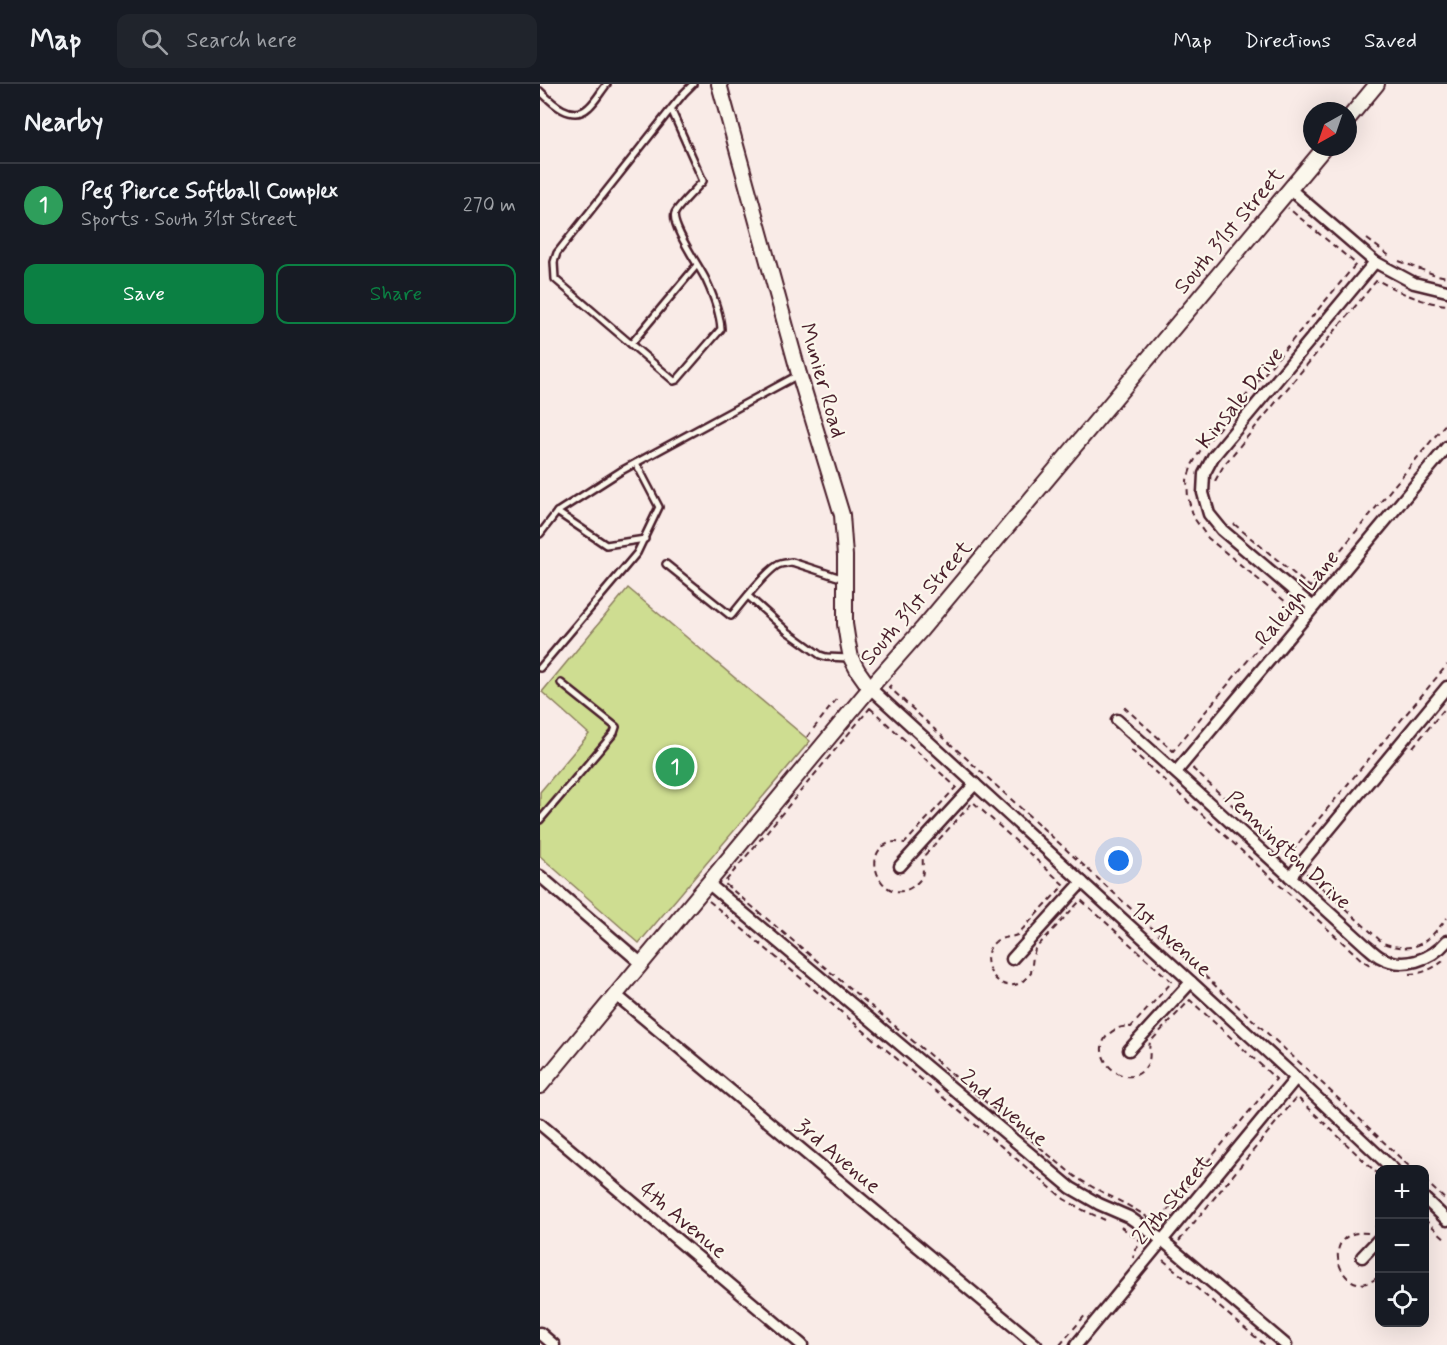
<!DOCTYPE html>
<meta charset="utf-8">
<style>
:root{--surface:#171b24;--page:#20242c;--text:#f1f3f6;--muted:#9ea1a6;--line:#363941;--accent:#0b8043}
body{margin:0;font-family:Mynerve,sans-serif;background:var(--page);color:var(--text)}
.controls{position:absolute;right:18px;bottom:18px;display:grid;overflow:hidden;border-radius:12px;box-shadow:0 6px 24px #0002}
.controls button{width:54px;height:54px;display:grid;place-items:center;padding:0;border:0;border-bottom:2px solid var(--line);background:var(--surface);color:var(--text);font:30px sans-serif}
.compass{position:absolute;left:763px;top:18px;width:54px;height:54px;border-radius:50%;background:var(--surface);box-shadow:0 6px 24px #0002;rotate:220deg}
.you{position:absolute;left:579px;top:777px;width:21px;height:21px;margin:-15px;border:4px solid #fff;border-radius:50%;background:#1a73e8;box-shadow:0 0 0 9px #1a73e833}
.badge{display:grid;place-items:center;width:39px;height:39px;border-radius:50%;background:var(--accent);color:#fff;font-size:20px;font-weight:700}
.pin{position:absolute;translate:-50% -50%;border:3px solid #fff;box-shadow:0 2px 6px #0006}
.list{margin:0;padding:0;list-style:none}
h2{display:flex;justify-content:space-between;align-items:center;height:78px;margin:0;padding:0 24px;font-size:26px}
h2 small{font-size:20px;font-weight:400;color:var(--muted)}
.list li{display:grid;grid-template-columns:39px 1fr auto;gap:18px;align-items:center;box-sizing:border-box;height:84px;padding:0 24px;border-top:2px solid var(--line)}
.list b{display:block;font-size:22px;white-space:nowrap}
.list p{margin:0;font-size:20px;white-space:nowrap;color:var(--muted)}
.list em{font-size:20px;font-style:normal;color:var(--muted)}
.actions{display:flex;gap:12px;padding:18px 24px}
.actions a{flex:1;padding:14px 0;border:2px solid var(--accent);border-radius:12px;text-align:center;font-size:21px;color:var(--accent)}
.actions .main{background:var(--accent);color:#fff}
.icon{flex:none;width:33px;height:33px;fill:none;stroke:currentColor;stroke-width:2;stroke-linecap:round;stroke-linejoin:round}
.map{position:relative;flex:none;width:907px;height:1261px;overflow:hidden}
header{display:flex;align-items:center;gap:36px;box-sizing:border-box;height:84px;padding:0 30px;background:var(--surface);border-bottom:2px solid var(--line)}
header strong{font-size:28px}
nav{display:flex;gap:33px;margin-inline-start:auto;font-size:21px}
.search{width:420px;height:54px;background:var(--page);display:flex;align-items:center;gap:15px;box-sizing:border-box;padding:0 21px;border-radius:12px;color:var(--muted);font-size:22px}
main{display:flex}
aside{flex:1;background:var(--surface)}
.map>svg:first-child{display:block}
.green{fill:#cedd91;stroke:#8c7e5e;stroke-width:1.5}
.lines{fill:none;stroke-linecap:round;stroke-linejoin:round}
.service-casing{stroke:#4a1f2b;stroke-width:10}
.minor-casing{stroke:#4a1f2b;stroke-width:15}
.tertiary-casing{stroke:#4a1f2b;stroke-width:18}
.path{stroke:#4a1f2b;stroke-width:2;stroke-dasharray:6 4.5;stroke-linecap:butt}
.service{stroke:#fbf7ec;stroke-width:5}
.minor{stroke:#fbf7ec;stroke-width:10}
.tertiary{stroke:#fbf7ec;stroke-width:14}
.labels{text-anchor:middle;stroke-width:4.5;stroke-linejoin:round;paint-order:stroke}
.street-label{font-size:22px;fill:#4a1f2b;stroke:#fbf7ec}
</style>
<header>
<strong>Map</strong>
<div class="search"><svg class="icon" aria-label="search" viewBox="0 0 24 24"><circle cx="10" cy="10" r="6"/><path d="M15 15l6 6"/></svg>Search here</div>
<nav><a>Map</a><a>Directions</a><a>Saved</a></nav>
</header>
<main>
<aside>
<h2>Nearby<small></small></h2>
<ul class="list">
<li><span class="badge" style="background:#2e9e5b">1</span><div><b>Peg Pierce Softball Complex</b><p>Sports · South 31st Street</p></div><em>270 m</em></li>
</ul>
<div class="actions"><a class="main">Save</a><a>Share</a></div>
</aside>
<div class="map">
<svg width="907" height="1261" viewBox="0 0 907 1261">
<rect width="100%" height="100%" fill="#f9ebe7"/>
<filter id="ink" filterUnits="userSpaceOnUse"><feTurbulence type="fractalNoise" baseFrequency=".0167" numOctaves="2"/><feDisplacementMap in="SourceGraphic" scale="12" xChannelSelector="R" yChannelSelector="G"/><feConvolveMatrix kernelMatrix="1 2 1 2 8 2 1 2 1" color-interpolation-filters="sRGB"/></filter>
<g filter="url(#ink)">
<polygon class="green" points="88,504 270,657 99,859 0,772 0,708 49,650 2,608"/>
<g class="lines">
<g class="service-casing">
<g id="service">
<path d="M 0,7 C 12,19 32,39 49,23 C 56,17 61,7 67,0"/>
<path d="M 131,25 L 163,97 C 157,104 138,122 135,129 C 130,141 160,183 166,196 C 173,211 180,229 181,245 L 137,296 L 134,297 L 15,195 L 14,178 L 17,169 L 131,25 L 144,9 L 153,0"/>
<polyline points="91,260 157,181"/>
<polyline points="17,428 66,461 105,455"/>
<polyline points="0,450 17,428 81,387 258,291"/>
<path d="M 126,480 L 191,532 C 202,519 224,489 238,481 C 242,479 247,479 252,478 L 304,495"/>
<polyline points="208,512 248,548 280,571 286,573 309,574"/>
<polyline points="0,584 97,469 119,423 96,379"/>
<polyline points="0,736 74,649 76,643 21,599"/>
</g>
</g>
<g class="minor-casing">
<g id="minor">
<polyline points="750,105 835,178 874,199 907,207"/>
<polyline points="773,523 682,446 669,430 663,409 664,390 673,373 835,178"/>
<polyline points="330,604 756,994 854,1086"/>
<path d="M 577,636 L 644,696 L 825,861 C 830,865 835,870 840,873 C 863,886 891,876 907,857"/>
<polyline points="636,688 907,363"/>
<polyline points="360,782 435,700"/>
<polyline points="0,792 102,880"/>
<polyline points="750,793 907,603"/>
<polyline points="169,800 531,1104 559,1120 589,1133 622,1156 746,1261"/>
<polyline points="472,875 542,798"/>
<polyline points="76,911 496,1261"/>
<polyline points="589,966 651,898"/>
<polyline points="0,1040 262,1261"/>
<polyline points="884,1114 907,1136"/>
<polyline points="822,1173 840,1154"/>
<polyline points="0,1249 14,1261"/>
<polyline points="536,1261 756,994"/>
</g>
</g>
<g class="tertiary-casing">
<g id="tertiary">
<polyline points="179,0 259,290 302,431 305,472 305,540 308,559 311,574 318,587 330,604"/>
<polyline points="808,35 837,0"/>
<polyline points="0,1002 330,604 382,545 785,63"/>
</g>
</g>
<g class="path">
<polyline points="808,52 814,45"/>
<polyline points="827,155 851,173"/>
<polyline points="859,177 893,190 907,193"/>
<path d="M 675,397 L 684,381 L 837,196 C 859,208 882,219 907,221"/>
<polyline points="694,440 770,503 907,338"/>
<polyline points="351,601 349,603 404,654 783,1000 873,1086"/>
<polyline points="584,623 633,667 752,523 668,454 654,434 648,414 647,396 652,381 660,367 816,180 748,124"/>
<path d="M 330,624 L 416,703 L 365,759 C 360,759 355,757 350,759 C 319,768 342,823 372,803 C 376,800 380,797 382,792 C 384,786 382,780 383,773 L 433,718 L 524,801 L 477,851 C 470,854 460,853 455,858 C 435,875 457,911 480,899 C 484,897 488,892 491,889 L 493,872 L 495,865 L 541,816 L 632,898 L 591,943 C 581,942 576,944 569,950 C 545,971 588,1012 607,981 C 612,973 608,966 610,958 L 650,916 L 736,995 L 616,1140 C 591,1119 560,1110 533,1091 L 184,799 Z"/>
<polyline points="267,653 299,612"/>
<polyline points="873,663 907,622"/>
<polyline points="591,666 823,877 832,882"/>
<polyline points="654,684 653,685 748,772 907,581"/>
<path d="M 768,790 L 767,790 L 843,859 C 877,871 887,858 907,834"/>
<polyline points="169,817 524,1115 543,1126 565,1136"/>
<path d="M 869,890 C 884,890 896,883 907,874"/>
<polyline points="884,1096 907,1117"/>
<polyline points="884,1135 907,1156"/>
<polyline points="581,1143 602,1158 595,1166 593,1174"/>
<polyline points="835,1143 840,1139"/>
<path d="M 828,1149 C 773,1143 803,1226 840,1191"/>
<polyline points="639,1157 757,1013 840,1092"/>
<polyline points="623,1176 725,1261"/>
<polyline points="520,1261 547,1229"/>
</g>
<use href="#service" class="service"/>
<use href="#minor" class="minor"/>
<use href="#tertiary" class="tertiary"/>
</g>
</g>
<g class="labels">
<g class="street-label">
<text transform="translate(688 146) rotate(-50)" y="8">South 31st Street</text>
<text transform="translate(284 296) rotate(74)" y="8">Munier Road</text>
<text transform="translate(699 313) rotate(-51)" y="8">Kinsale Drive</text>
<text transform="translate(756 513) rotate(-50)" y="8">Raleigh Lane</text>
<text transform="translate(375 518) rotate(-49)" y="8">South 31st Street</text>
<text transform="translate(749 765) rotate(43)" y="8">Pennington Drive</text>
<text transform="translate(632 854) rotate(42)" y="8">1st Avenue</text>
<text transform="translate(465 1023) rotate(40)" y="8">2nd Avenue</text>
<text transform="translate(299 1071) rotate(40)" y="8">3rd Avenue</text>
<text transform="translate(631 1115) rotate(-50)" y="8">27th Street</text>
<text transform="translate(144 1135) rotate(40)" y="8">4th Avenue</text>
</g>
</g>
</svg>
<div class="controls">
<button>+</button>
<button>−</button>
<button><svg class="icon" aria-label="locate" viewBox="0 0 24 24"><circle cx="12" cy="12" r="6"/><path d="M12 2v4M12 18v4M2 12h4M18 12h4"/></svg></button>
</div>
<svg class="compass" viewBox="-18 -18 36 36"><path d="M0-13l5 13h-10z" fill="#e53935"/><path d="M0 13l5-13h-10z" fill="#9ea1a6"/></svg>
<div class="you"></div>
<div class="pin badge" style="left:135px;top:683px;background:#2e9e5b">1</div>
</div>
</main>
